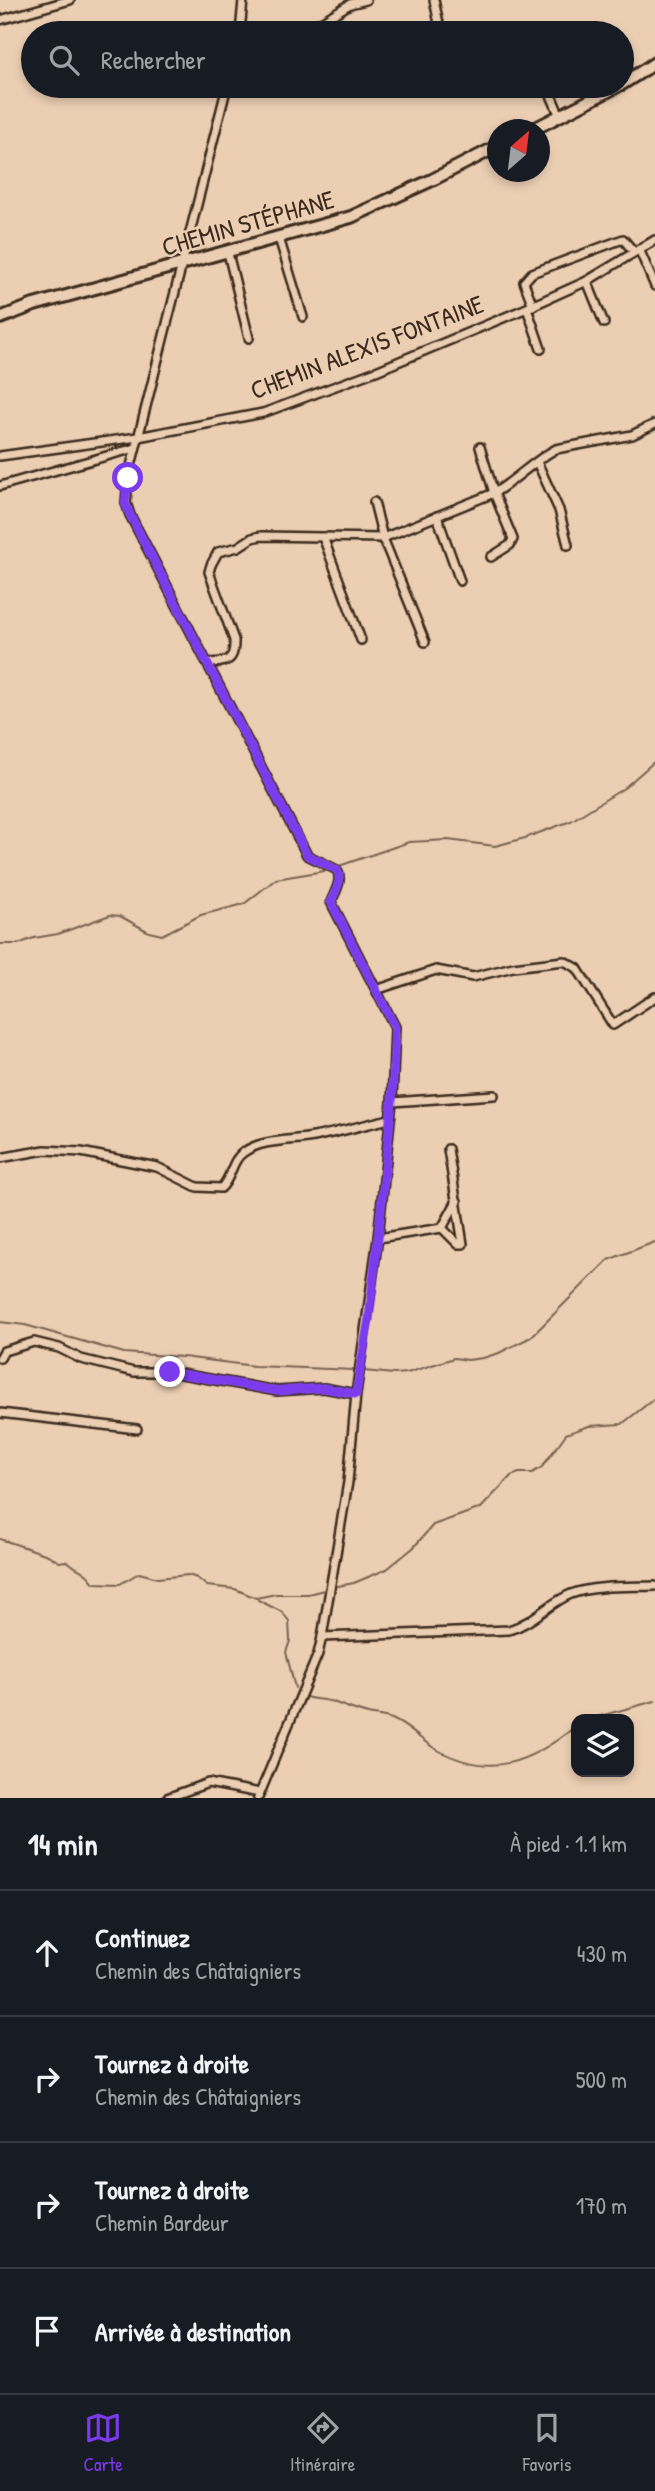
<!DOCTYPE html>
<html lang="fr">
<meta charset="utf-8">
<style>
:root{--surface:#171b24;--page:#242831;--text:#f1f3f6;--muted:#9ea1a6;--line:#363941;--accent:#7c3aed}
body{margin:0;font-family:"Patrick Hand",sans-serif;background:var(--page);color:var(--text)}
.controls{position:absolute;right:21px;bottom:21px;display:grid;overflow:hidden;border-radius:14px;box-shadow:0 4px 10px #0003}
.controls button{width:63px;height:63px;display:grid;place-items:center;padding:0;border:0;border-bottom:2px solid var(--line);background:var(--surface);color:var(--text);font:35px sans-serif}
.compass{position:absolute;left:487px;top:119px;width:63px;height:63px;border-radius:50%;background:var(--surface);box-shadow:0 4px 10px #0003;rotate:28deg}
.stop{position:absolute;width:21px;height:21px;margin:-16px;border:5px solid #7c3aed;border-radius:50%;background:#fff}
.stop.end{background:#7c3aed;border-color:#fff;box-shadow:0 2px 7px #0008}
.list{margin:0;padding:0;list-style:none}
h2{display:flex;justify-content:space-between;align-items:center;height:91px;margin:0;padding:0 28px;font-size:30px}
h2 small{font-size:23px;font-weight:400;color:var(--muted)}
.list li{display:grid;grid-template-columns:46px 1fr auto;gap:21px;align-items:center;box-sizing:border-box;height:126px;padding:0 28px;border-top:2px solid var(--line)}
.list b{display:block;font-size:26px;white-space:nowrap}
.list p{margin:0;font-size:23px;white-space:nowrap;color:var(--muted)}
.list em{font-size:23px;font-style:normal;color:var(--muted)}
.icon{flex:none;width:38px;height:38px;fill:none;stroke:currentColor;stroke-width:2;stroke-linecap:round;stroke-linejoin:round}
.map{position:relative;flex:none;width:655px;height:1798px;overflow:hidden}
.search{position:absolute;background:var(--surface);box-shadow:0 4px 10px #0003;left:21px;right:21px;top:21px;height:77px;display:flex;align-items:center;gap:18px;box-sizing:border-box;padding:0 24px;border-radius:38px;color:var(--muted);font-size:26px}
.sheet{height:595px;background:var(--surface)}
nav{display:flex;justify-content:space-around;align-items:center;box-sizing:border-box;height:98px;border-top:2px solid var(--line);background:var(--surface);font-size:19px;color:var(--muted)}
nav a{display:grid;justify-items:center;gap:4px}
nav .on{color:var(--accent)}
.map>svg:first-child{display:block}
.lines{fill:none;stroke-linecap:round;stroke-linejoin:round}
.stream{stroke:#786251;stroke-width:2}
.street-casing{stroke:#3b2a1e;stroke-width:12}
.secondary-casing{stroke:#3b2a1e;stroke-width:16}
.street{stroke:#eccfb3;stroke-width:7}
.secondary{stroke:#eccfb3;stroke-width:10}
.route{stroke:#7c3aed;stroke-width:9}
.labels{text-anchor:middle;stroke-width:5;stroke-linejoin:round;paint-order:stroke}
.street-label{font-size:26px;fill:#3b2a1e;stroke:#eccfb3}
</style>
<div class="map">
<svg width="655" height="1798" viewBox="0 0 655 1798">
<rect width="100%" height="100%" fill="#eccfb3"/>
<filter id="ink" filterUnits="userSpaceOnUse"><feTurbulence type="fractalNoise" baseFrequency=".0143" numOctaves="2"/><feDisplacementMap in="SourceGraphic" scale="14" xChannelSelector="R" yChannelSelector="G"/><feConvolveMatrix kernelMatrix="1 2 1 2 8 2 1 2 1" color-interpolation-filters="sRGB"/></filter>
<g filter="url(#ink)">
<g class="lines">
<g class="stream">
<polyline points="339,866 409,842 448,840 495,846 525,838 571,821 624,788 655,761"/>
<polyline points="0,944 18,944 34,938 58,934 110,915 120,916 149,932 162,935 201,915 244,904 276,879 330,870"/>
<polyline points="0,1322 25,1325 124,1353 183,1357 254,1366 355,1370"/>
<polyline points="364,1371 394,1374 407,1373 454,1358 468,1360 483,1358 499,1353 531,1337 608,1260 655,1242"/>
<path d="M 0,1539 L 48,1555 L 59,1562 L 66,1561 C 77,1570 85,1569 94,1583 L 120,1584 L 139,1573 L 158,1578 L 188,1575 L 197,1578 L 207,1586 L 235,1589 L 256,1598 L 276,1594 L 308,1594 L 328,1589"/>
<polyline points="333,1587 354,1583 387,1569 413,1548 433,1525 481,1508 511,1476 519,1473 532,1473 542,1467 566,1434 589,1426 622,1424 655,1398"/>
<polyline points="258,1600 282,1612 289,1621 290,1641 286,1652 295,1688"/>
<path d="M 306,1697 C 315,1700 324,1699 333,1702 C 344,1706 356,1711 368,1714 C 377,1716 386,1716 394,1720 C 408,1726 421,1740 434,1748 C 490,1780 530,1763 576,1726"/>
<polyline points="589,1719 655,1701"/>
</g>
<g class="street-casing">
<g id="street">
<polyline points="434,0 441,33"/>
<polyline points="0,20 70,0"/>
<polyline points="240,33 243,0"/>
<polyline points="285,33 316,25 350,4 366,0"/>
<path d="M 227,86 L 128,478 L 126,503 L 130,515 L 307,855 L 337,870 C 343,880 335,892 331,902 L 395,1027 L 392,1102 L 378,1238 L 356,1394 L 348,1482 L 322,1637 L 318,1654 L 258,1798"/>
<polyline points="547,86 560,116"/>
<polyline points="279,238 303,317"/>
<polyline points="639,249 655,286"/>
<polyline points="228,253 249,338"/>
<polyline points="587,281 604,323"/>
<polyline points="533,306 524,282 532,273 623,239 634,252"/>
<polyline points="527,308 541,349"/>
<polyline points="480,447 494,493 513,539 510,545 491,557"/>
<polyline points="0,456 138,437 263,413 376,371 527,308 587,281 655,240"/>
<polyline points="537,462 559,510 568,545"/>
<polyline points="0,486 135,448"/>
<polyline points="374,502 383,538 425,642"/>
<polyline points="437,516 460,581"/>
<polyline points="323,537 361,640"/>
<path d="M 207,663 C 226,662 235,663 234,640 L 209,572 L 211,565 L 218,552 L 238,547 L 252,538 L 261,536 L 383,538 L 494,493 C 516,480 533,461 556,449 L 632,435 L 655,424"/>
<polyline points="376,990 436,970 473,977 513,967 564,961 577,968 613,1025 655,997"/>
<polyline points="392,1102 494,1095"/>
<path d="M 0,1158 L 45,1150 L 81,1152 L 157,1167 L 197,1187 L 221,1188 C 232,1178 231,1160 244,1152 C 262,1139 292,1141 314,1137 C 339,1132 364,1125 389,1119"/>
<polyline points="442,1228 458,1244 463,1244 448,1149"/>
<polyline points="378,1238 442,1228 457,1201"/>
<polyline points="0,1358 4,1351 34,1342 59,1348 81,1359 134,1372 170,1372 277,1391 324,1388 356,1394"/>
<polyline points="0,1413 137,1429"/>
<path d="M 322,1637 L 509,1630 C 533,1623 549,1603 571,1594 C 594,1585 631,1587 655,1586"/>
<polyline points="167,1798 208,1783 260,1793"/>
</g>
</g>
<g class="secondary-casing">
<g id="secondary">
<polyline points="622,84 655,63"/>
<polyline points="532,130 618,86"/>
<polyline points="0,318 34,305 351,217 432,180 498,146"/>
</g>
</g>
<use href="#street" class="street"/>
<use href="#secondary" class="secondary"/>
</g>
</g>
<g class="lines" filter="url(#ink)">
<path class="route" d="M 128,478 L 125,503 L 130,515 L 307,855 L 337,870 C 343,879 335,892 331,902 L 395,1027 L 392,1102 L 378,1238 L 369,1319 L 356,1394 L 324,1388 L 277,1391 L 170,1372"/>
</g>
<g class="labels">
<g class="street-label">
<text transform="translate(248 223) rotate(-16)" y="9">CHEMIN STÉPHANE</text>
<text transform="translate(367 347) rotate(-21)" y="9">CHEMIN ALEXIS FONTAINE</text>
</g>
</g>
</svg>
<div class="controls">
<button><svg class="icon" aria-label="layers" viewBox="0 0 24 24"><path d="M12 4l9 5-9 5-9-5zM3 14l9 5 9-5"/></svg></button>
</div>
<svg class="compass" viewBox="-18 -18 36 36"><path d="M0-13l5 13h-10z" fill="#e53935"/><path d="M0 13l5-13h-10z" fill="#9ea1a6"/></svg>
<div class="stop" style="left:128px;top:478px"></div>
<div class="stop end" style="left:170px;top:1372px"></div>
<div class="search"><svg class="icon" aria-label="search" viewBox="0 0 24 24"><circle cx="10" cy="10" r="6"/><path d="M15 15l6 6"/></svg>Rechercher</div>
</div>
<section class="sheet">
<h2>14 min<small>À pied · 1.1 km</small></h2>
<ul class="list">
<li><svg class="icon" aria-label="ahead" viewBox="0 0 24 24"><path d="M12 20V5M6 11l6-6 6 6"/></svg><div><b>Continuez</b><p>Chemin des Châtaigniers</p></div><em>430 m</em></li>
<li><svg class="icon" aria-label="right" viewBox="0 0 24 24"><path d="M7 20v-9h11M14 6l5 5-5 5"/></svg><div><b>Tournez à droite</b><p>Chemin des Châtaigniers</p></div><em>500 m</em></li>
<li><svg class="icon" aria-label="right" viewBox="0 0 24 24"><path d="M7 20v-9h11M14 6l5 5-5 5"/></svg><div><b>Tournez à droite</b><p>Chemin Bardeur</p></div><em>170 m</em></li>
<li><svg class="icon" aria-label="arrive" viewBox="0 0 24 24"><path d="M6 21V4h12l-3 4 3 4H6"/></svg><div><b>Arrivée à destination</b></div></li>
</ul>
</section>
<nav>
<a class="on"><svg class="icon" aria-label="map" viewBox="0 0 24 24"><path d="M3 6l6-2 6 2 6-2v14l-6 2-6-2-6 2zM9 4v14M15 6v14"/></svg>Carte</a>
<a><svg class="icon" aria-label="directions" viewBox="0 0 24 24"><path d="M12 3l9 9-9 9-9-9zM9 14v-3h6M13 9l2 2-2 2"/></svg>Itinéraire</a>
<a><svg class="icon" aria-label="saved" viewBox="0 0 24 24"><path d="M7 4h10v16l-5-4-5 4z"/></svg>Favoris</a>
</nav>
